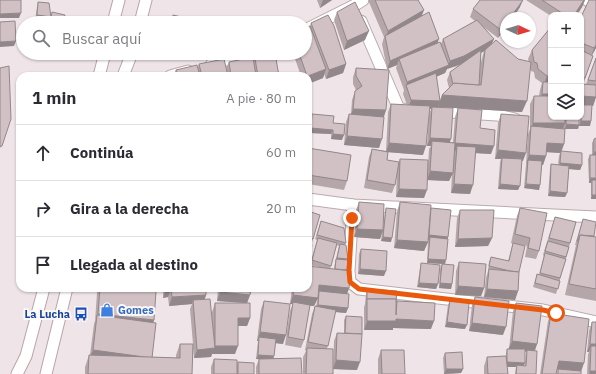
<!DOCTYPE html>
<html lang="es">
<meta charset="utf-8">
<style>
:root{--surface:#fff;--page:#f7f7f7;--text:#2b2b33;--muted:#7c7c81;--line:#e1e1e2}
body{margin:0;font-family:"IBM Plex Sans",sans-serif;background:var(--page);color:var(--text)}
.controls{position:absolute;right:12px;top:12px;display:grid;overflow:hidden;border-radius:8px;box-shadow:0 1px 3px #0004}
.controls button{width:36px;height:36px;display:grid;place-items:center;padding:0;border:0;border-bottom:1px solid var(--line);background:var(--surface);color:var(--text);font:20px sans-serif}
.compass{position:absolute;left:500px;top:12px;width:36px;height:36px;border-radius:50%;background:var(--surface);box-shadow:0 1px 3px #0004;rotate:94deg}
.stop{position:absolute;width:12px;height:12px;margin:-9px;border:3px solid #ea580c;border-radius:50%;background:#fff}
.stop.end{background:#ea580c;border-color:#fff;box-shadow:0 1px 4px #0008}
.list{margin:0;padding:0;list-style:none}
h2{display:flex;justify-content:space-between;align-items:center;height:52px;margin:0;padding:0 16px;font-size:17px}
h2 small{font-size:13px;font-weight:400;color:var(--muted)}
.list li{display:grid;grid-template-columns:26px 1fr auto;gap:12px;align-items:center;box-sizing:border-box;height:56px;padding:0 16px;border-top:1px solid var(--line)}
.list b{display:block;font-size:15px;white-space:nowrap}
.list em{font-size:13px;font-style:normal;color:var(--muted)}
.icon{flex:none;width:22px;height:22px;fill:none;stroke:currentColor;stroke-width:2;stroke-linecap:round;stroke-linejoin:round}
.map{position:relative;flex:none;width:596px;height:374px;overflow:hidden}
.search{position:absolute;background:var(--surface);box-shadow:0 1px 3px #0004;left:16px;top:16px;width:296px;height:44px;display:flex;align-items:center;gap:10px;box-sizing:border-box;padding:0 14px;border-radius:22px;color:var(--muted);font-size:15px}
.panel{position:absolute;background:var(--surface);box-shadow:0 1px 3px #0004;left:16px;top:72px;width:296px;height:220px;border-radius:12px}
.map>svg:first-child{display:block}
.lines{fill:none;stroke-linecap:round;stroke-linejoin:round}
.minor-casing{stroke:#bbaaad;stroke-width:13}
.secondary-casing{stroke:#bca3a6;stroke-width:13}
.minor{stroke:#fff;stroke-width:11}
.secondary{stroke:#fff;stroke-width:11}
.wall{fill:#b4a6a9;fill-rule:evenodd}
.shaded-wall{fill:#92878a}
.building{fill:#d1c1c5;stroke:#92878a}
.route{stroke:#ea580c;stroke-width:5}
.labels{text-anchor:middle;stroke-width:4;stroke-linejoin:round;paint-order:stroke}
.shop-label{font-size:11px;font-weight:bold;fill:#366cbe;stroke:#fbf7f8;text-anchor:start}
.transit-label{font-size:11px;font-weight:bold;fill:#164399;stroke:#fbf7f8;text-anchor:end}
</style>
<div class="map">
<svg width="596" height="374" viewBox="0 0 596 374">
<rect width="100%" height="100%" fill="#efe5e8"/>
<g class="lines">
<g class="minor-casing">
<g id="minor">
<polyline points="587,0 596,6"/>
<polyline points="361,21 399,109 497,115 515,119"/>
<polyline points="305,30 355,5 363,0"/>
<polyline points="211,65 246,53"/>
<polyline points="170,76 188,71"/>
<polyline points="308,199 353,205 596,217"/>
<polyline points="353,205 349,271 350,282 359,289 543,310 596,322"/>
</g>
</g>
<g class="secondary-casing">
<g id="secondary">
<polyline points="113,23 119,0"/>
<polyline points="140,23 146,0"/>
<polyline points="99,76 105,53"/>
<polyline points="123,76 132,53"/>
<polyline points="17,374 26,356 44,288"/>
<polyline points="46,374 67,288"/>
</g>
</g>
<use href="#minor" class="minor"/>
<use href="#secondary" class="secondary"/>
</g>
<g class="wall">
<polygon points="317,0 332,0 320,8"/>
<path d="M 368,0 L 418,0 L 422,16 L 438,43 L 441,44 L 443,39 L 475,21 L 470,17 L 473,9 L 520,7 L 498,38 L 482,26 L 492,44 L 518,59 L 529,62 L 528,59 L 532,50 L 551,27 L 551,117 L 579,117 L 579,125 L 578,129 L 565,129 L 564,144 L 561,151 L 582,165 L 580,170 L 569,169 L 567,193 L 565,197 L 548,196 L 550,169 L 551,164 L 558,165 L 559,156 L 560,153 L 546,152 L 546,156 L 543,165 L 542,165 L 539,190 L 524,188 L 526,164 L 528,134 L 530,129 L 530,104 L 534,96 L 539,96 L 540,90 L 542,83 L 535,78 L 534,72 L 531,71 L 530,68 L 522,112 L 438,107 L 440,101 L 438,107 L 450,142 L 453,142 L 455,117 L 458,108 L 480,128 L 491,154 L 476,153 L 470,194 L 451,193 L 452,174 L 449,181 L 427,180 L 424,198 L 396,197 L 397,171 L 395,185 L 392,193 L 364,188 L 369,157 L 372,149 L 386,151 L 388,112 L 391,104 L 407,105 L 403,94 L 404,90 L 396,68 L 397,65 L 387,69 L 382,44 L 384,37 ZM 484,51 L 481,62 L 481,53 ZM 461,65 L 450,72 L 447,80 L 449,88 L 442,95 L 440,101 L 436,77 L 445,73 L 447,69 ZM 429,109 L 431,109 L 429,115 L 427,146 L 431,146 L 429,149 L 427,180 L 400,159 L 398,164 L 387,160 L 388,152 L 423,155 Z"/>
<polygon points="526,0 585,0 582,7 577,15 551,15 551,16"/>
<polygon points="38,2 51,16 65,15 62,23 56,23 49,21 35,20 37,7"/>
<polygon points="337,12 365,40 344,50 334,20"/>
<polygon points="581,17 596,48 592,55 593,56 584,82 581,82 581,55 582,53 581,52"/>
<polygon points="311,23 346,64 343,73 326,79 324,74 323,78 308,84 308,76 301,76 293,53 305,53 310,26"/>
<polygon points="252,53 275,53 279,76 173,76 176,70 198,67 199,64 226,68 229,62 250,58"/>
<polygon points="596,58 596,97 593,106 592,106 590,126 579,126 580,117 581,117 581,107 582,105 581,105 581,84 589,85 586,84"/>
<polygon points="356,68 386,110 384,117 379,148 344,145 346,122 349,114 351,114 352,100 355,91 356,90 353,84 353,77"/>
<polygon points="312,114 333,123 342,140 331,139 331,134 310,133 311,119"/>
<polygon points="501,114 523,161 522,161 518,190 498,189 500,162 501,159 495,159 498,123"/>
<polygon points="594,139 596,199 591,199 591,183 589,183 588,159 590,155 592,155 592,143"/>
<polygon points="308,148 347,181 344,190 308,184"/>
<polygon points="359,202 383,229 385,213 386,208 391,242 381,241 382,231 380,239 354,237 356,210"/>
<polygon points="400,202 430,211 431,208 448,237 445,264 452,284 451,289 439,288 440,269 442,264 427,263 428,242 429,240 428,240 428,242 424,251 394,248 397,211"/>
<polygon points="520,208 539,251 536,259 525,257 527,246 511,243 517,216"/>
<polygon points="460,210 492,238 488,246 455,247 457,218"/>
<polygon points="308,211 313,239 311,245 308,259"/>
<polygon points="555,217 576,222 556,294 533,287 537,274 539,275 544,256 543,255 546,245"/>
<polygon points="583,219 594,236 596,237 596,301 565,295 576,245 575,245"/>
<path d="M 321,221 L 346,243 L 345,245 L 348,259 L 347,270 L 349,288 L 347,294 L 348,308 L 346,313 L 335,312 L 327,349 L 333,374 L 303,374 L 303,357 L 306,351 L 305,350 L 312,314 L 315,306 L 316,306 L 318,298 L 314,306 L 309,306 L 304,340 L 301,348 L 285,345 L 290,311 L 293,304 L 290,304 L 292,288 L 308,288 L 319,267 L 310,265 L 317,240 L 315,239 ZM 337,245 L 339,246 L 335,263 L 334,269 L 330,269 Z"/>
<polygon points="513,243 519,272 518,291 515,300 484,297 486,278 488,271 489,262 491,257 508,261"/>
<polygon points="361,249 384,276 358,274 359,254"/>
<polygon points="459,262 484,288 481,296 455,295 456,271"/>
<polygon points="421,263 438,284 436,289 417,287 420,268"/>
<polygon points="98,288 132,288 154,320 153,323 152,357 176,358 176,355 180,344 193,344 190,309 192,304 169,306 168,297 163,298 163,288 206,288 206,295 205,299 212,320 212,312 215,303 247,303 217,301 218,288 251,288 250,295 247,303 250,318 247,326 238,326 235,354 212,354 211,357 194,358 193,347 192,374 85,374 85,367 89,355 90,355 94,324 95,321 97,293 98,290 97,290"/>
<polygon points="367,289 396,302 396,305 397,301 431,329 393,328 393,330 364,330 364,307 365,304 366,294"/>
<polygon points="475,297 503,335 469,331 472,305"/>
<polygon points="450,300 465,329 445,327 448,305"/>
<polygon points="264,301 283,344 275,343 274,356 273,358 302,374 256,374 256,367 259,359 256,359 258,341 257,341 261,309"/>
<path d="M 516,303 L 537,344 L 535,351 L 536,374 L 515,374 L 516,367 L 507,367 L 508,374 L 484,374 L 484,366 L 487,357 L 506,356 L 506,353 L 507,349 L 509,349 L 513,311 ZM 525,351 L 527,352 L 526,355 L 525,366 L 524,366 L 525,363 Z"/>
<polygon points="551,313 581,371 581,374 557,374 558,370 557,370 556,374 540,374 548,321"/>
<polygon points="346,316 357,370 333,369 334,341 337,333 344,333 344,320"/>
<polygon points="592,322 596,374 587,374 588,354 589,352 587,352 589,331"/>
<polygon points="381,350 405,374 378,374 378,359"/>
<polygon points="445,353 463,369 461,373 444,374 443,358"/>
<polygon points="214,359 237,364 238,362 254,374 211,374 211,367"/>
</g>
<g class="shaded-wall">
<polygon points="323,0 332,0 320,8"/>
<polygon points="523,0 520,7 513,18 510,18"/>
<polygon points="584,0 585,0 582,7 577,15 574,15"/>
<polygon points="424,10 421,18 385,39 388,31"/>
<polygon points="21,13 19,18 0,18 0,14"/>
<polygon points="37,15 51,17 49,21 35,20"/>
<polygon points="506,23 506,27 498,38 501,30"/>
<polygon points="369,31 365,40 344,50 347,41"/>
<polygon points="439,39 436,47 399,59 397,65 387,69 390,61"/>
<polygon points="494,39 490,48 461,64 447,69 445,73 407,89 406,86 407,82 448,65 450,61"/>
<polygon points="16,41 14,46 0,47 0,42"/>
<polygon points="596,45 596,48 591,57 594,48"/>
<polygon points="346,64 343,73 326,79 329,70"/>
<polygon points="326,69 323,78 308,84 308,76"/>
<polygon points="547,76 551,76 551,85 544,84"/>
<polygon points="542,94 551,94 551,103 539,102"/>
<polygon points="442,95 527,101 522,112 438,107"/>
<polygon points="581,96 596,97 593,106 581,105"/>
<polygon points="411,100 440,101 437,109 432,107 431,109 408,109"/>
<polygon points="353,109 386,110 383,119 350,117"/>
<polygon points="581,121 591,121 590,126 579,126"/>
<polygon points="533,123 565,123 562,132 531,128"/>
<polygon points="566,124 579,125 578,129 565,129"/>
<polygon points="311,128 333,130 331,134 310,133"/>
<polygon points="333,134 344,135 342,140 331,139"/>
<polygon points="347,136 382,139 379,148 344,145"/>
<polygon points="430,138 451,139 448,147 432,141 431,146 427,146"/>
<polygon points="389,143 426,146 423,155 386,152"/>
<polygon points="455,143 494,146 491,154 456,152 457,146 455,152 452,151"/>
<polygon points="547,143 564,144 561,153 544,152"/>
<polygon points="498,150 526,153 523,161 502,159 502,158 501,159 495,159"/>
<polygon points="594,152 596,152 596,156 592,156"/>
<polygon points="529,155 546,156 543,165 527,164 528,160 526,164"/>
<polygon points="560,163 582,165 580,170 558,168"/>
<polygon points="430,171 453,173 449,181 427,180"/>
<polygon points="590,178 596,178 596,183 592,180 591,183 589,183"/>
<polygon points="454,184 473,185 470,194 451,193"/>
<polygon points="500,184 520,186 518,190 498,189"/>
<polygon points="526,184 540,185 539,190 524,188"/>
<polygon points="399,189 427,190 424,198 396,197"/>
<polygon points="550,191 567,193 565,197 548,196"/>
<polygon points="592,195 596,195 596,199 591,199"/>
<polygon points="357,229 383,230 380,239 354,237"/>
<polygon points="429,235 448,237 447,241 430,237 429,240 427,240"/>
<polygon points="383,237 392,238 391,242 381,241"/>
<polygon points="492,238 488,246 455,247 458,239"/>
<polygon points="397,240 428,242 424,251 394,248"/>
<polygon points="337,258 348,259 346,263 336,259"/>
<polygon points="428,259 446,260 445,264 427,263"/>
<polygon points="360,269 386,271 384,276 358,274"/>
<polygon points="419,283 438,284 436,289 417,287"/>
<polygon points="440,283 452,284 451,289 439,288"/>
<polygon points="319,285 349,288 346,297 319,291 318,294 316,294"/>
<polygon points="458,286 484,288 481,296 455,295"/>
<polygon points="166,289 171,289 168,297 163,298"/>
<polygon points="487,289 518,291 515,300 484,297"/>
<polygon points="220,292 250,295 247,303 217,301"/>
<polygon points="206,295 203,303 193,300 192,304 169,306 172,297"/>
<polygon points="293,295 318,298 314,306 293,304 293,302 293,304 290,304"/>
<polygon points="318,305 348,308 346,313 316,310"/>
<polygon points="98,314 154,320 151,329 97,317"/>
<polygon points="238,318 250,318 247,326 235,326"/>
<polygon points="396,319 434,321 431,329 393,328 393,330 364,330 367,321"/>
<polygon points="447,322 467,325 465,329 445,327"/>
<polygon points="472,323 506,327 503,335 469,331"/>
<polygon points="260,332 286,335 283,344 259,341 259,337 258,341 257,341"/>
<polygon points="512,341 537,344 534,352 508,350"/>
<polygon points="590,344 596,344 596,353 591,346 589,352 587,352"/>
<polygon points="215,346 238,346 235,354 212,354 211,357 194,358 197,350 214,348"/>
<polygon points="93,350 152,358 89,359"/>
<polygon points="258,355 274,356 273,360 256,359"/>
<polygon points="336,360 360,362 357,370 333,369"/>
<polygon points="559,361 584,363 581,372 556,369"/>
<polygon points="507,362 525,363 523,367 517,365 516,367 505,367"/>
<polygon points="446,369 463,369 461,373 444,374"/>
<polygon points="590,371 596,371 596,374 589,374"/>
</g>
<g class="building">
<polygon points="0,0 21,0 21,13 0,14"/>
<polygon points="375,0 418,0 424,10 388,31"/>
<polygon points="480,0 523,0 510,18 506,18 506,23 501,30 473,9"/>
<polygon points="542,0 584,0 574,15 565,15"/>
<polygon points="589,0 596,0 596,45 594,48 584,44 581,49 581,17"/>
<polygon points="38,2 49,3 51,17 37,15"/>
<polygon points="355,2 369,31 347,41 337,12"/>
<polygon points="52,12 65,15 63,20 51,17"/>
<polygon points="429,12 439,39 390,61 385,36"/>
<polygon points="173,15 190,19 189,23 171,23"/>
<polygon points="328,15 334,26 346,64 329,70 311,23"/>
<polygon points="477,20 494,39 464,56 450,61 443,39"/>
<polygon points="15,21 16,41 0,42 0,22"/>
<polygon points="310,26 326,69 308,76 307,76 299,53 305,53 305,28"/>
<polygon points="551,27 551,76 547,76 538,69 537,63 534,62 532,50"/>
<polygon points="496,40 518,59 531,62 527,101 442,95 454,83 481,85 485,50"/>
<polygon points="440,42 449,65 407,82 399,59"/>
<polygon points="481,50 479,85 454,83 453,84 450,72"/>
<polygon points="583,51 593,56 585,78 581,77 581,55"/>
<polygon points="254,53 275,53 279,76 258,76"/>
<polygon points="253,57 256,76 231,76 229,62"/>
<polygon points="596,58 596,81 588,80"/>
<polygon points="224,59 228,76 202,76 199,64"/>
<polygon points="197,65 200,76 177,76 176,70"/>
<polygon points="9,66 11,119 2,146 0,147 0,68"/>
<polygon points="356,68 389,70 386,110 353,109 355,91 362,86 356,76"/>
<polygon points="436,73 440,101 411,100 406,85"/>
<polygon points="543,82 551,82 551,94 542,94"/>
<polygon points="581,84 596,85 596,97 581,96"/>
<polygon points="534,96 551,96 551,117 565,117 565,123 533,123"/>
<polygon points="391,104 430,106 426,146 389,143"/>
<polygon points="582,105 592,105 591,121 581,121"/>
<polygon points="432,107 453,108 451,139 430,138"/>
<polygon points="458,108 482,110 480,128 495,130 494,146 455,143"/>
<polygon points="312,114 334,116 333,123 345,124 344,135 333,134 333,130 311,128"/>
<polygon points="349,114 384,117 382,139 347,136"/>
<polygon points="501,114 529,116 526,153 498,150"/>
<polygon points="566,117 579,117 579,125 566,124"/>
<polygon points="531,126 565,129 564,144 547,143 546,156 529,155"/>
<polygon points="596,138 596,152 594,152 594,139"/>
<polygon points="432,141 455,143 453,173 430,171"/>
<polygon points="457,146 476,147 473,185 454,184"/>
<polygon points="308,148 351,155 347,181 308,175"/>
<polygon points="372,149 388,152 387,160 399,162 395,185 367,180"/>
<polygon points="561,151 582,153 582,165 560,163"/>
<rect x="590" y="155" width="6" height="23"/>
<polygon points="502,158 522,159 520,186 500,184"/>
<polygon points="400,159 428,160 427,190 399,189"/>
<polygon points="528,160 542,161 540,185 526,184"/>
<polygon points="551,164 569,166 567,193 550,191"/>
<rect x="592" y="180" width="4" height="15"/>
<polygon points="359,202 384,204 383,230 357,229"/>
<polygon points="400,202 431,205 428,242 397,240"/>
<polygon points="386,208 396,209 392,238 383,237"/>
<polygon points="431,208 451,210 448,237 429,235"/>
<polygon points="520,208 547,213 539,251 528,248 530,238 515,234"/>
<polygon points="460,210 494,210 492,238 458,239"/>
<polygon points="308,211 320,215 313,239 308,237"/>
<polygon points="555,217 576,222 570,243 549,238"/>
<polygon points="583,219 596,222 594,236 580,235 578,241 577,241"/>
<polygon points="321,221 344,228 346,243 317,235"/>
<polygon points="580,235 596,237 596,289 569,284"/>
<polygon points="430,237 448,239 446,260 428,259"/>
<polygon points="318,238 337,243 331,266 312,260"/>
<polygon points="548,241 569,247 566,257 545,251"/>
<polygon points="513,243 525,246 519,272 510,271 489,266 491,257 509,261"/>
<polygon points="308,244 312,245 308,259"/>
<polygon points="340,244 346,245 348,259 337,258"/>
<polygon points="361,249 387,251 386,271 360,269"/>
<polygon points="545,253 566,259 560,278 540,273"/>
<polygon points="336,259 348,260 347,270 335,269"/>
<polygon points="459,262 486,264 484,288 458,286"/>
<polygon points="421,263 440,265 438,284 419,283"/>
<polygon points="442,264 454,265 452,284 440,283"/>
<polygon points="308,266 351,271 349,288 319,285 318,298 293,295 294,288 308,288"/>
<polygon points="489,269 519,272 518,291 487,289"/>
<polygon points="537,274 560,281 558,289 535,283"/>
<polygon points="100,288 132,288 156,291 154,320 98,314"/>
<polygon points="166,288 206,288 206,295 172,297 171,289 166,289"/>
<polygon points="221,288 251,288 250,295 220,292"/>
<polygon points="367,289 397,291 396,302 396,299 367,299 367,300"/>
<polygon points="319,291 349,294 348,308 318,305"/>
<polygon points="475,297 509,301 506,327 472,323"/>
<polygon points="210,299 215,348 197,350 193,300"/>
<polygon points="367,299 396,299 396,315 397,301 435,303 434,321 396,319 396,321 367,321"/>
<polygon points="450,300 469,303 467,325 447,322"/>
<polygon points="264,301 290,304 286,335 260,332"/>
<polygon points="293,302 310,305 304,340 288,337"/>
<polygon points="215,303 250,303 250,318 238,318 238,346 215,346"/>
<polygon points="516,303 542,306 537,344 512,341"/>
<polygon points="315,306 336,310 328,346 308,342"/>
<polygon points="551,313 589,319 584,363 559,361 556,374 542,374"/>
<polygon points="97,315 156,323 152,358 93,350"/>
<polygon points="346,316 362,317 362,334 345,333"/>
<polygon points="592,322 596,322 596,344 590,344"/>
<polygon points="337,333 362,334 360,362 336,360"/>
<polygon points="259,337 276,339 274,356 258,355"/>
<polygon points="180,344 193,344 192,374 88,374 89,355 180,358"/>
<polygon points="591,346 596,346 596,371 590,371"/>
<polygon points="307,348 333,349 333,374 306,374"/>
<polygon points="507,349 525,349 525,363 507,362"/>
<polygon points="381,350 404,350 405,374 382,374"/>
<polygon points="527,350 537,351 536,374 516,374 517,365 526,366"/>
<polygon points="462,352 463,369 446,369 445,353"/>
<polygon points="506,356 508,374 488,374 487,357"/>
<polygon points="301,358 302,374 259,374 259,359"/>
<polygon points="214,359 237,360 237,374 214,374"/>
<polygon points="238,362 254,363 254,374 238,374"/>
<polygon points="558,369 581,371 581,374 558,374"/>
</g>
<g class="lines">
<polyline class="route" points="352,218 349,271 350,282 359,289 543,310 556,313"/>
</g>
<defs>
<g id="shop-bare" transform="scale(1.08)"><path d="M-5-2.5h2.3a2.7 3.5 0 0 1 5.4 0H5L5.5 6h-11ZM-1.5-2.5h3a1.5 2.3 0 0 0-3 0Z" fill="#3f7fe0" stroke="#fbf7f8" stroke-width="2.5" paint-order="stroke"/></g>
<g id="bus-bare" transform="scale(1.08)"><path d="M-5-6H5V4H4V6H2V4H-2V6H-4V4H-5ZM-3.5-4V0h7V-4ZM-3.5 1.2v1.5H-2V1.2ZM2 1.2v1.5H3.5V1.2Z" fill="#1a4fb4" stroke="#fbf7f8" stroke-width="2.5" paint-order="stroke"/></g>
</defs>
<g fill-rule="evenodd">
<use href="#shop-bare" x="107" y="310"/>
<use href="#bus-bare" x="81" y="314"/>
</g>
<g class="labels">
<g class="shop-label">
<text x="118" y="314">Gomes</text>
</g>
<g class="transit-label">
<text x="70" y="318">La Lucha</text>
</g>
</g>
</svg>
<div class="controls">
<button>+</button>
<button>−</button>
<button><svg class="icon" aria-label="layers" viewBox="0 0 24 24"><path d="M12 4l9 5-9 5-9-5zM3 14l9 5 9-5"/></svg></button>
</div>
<svg class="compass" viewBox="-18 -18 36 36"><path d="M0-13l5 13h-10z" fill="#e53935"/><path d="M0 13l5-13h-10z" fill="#7c7c81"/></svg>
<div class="stop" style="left:556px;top:313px"></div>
<div class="stop end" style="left:352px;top:218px"></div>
<div class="search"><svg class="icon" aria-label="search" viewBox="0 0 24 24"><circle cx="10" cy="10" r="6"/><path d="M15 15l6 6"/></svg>Buscar aquí</div>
<section class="panel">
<h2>1 min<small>A pie · 80 m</small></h2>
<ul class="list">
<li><svg class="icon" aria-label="ahead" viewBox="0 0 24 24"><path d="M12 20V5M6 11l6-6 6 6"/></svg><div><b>Continúa</b></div><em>60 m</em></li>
<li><svg class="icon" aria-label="right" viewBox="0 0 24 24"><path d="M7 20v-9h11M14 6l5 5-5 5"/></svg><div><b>Gira a la derecha</b></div><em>20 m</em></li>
<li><svg class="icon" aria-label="arrive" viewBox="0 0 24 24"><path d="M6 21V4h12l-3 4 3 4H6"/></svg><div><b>Llegada al destino</b></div></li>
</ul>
</section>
</div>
